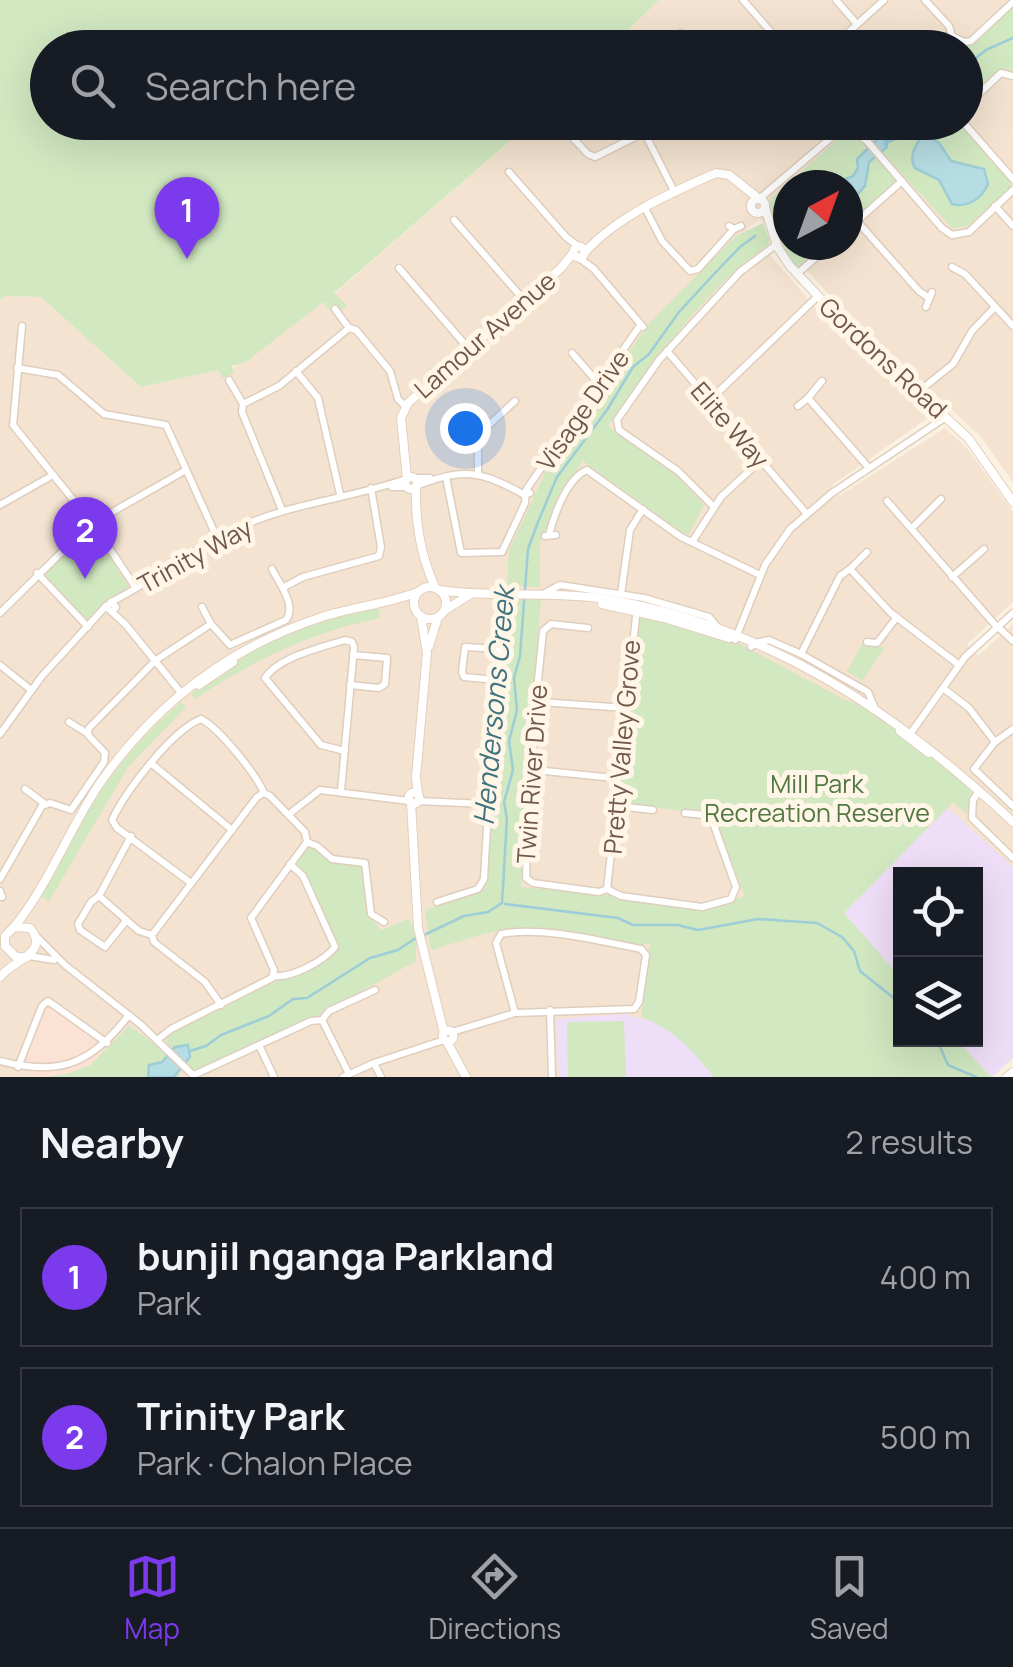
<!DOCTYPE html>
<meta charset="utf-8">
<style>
:root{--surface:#171b24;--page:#242831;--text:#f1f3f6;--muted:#9ea1a6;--line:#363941;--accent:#7c3aed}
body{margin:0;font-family:Manrope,sans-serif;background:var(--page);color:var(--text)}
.controls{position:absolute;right:30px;bottom:30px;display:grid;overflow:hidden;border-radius:0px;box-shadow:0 10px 40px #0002}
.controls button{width:90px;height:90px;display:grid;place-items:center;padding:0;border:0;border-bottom:2px solid var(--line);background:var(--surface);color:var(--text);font:50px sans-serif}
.compass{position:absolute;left:773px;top:170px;width:90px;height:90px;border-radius:50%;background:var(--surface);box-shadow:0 10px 40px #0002;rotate:41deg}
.you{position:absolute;left:465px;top:428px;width:35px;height:35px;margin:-25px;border:8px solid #fff;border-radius:50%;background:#1a73e8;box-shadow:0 0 0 15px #1a73e833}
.badge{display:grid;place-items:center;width:65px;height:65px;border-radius:50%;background:var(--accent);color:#fff;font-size:32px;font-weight:700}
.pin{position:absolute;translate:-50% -82px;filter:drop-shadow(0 2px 5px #0008)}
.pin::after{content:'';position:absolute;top:52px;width:35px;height:30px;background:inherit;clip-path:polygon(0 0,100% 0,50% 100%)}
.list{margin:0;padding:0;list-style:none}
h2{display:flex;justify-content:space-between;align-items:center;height:130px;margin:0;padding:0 40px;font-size:42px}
h2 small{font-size:32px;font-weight:400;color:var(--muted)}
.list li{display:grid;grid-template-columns:65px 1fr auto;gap:30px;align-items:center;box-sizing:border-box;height:140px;margin:0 20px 20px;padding:0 20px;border:2px solid var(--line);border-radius:0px}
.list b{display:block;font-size:38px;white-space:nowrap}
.list p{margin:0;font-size:32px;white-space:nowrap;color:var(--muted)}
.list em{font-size:32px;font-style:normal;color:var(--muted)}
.icon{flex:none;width:55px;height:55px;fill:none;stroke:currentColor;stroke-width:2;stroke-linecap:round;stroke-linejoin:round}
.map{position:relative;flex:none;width:1013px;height:1077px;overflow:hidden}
.search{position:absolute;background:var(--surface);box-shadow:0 10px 40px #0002;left:30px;right:30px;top:30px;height:110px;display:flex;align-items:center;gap:25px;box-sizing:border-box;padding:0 35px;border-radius:55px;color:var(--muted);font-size:38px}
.sheet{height:450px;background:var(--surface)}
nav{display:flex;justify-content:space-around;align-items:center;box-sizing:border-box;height:140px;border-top:2px solid var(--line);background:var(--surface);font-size:28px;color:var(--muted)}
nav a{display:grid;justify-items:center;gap:5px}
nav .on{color:var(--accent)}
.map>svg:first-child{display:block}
.residential{fill:#f3e3d0;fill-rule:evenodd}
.commercial{fill:#fce1d5}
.education{fill:#eedef7}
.green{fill:#d1e8c1}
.water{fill:#b7dde4;stroke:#9dcdd6;stroke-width:2.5}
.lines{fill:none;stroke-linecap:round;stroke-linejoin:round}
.stream{stroke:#9dcdd6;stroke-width:2.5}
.street-casing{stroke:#dfcebe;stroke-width:9}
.secondary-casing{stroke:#e4cfbc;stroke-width:10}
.street{stroke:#fff;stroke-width:6}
.secondary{stroke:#fff;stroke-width:8}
.labels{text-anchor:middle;stroke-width:10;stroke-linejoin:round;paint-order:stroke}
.street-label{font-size:25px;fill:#725849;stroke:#fff6e7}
.park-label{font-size:25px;fill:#517842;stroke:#fff6e7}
.water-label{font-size:28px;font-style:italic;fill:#40737f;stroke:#fff6e7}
</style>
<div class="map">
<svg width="1013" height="1077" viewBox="0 0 1013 1077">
<rect width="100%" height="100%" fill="#fbf1e1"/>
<path class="residential" d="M 659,0 L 1013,0 L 1013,482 L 981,437 L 835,301 L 760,219 L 747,229 L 815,307 L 932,415 L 831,486 L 839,496 L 945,428 L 967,448 L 1013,512 L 1013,602 L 967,644 L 978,656 L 1013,624 L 1013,1058 L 992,1077 L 0,1077 L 0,300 L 4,296 L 41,297 L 141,387 L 218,370 L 221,377 L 323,302 L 335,315 L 343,301 L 334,294 L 531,123 L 966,122 L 966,48 L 610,47 ZM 788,185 L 848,185 L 848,245 L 788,245 ZM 900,874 L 976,874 L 976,1040 L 900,1040 Z"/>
<polygon class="commercial" points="48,1003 73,1021 107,1052 90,1065 70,1073 46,1077 21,1075 35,1031"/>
<g class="education">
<polygon points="948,808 1013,867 1013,1058 992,1077 957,1040 976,1040 976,874 900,874 900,977 844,913"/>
<polygon points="624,1014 661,1024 681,1038 714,1077 559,1077 556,1019"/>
</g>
<g class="green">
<polygon points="0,0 659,0 610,47 48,48 48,122 531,123 334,293 347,305 335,316 323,302 246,362 232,366 234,373 222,378 218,370 141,387 41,297 5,296 0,300"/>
<polygon points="1013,5 1013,73 1001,70 966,102 966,48 937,48 952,38 964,44 1001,18"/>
<polygon points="861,123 959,123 1010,179 1011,187 968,226 952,228 865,134"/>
<path d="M 846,132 L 858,136 L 893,176 L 895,182 L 848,225 L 848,185 L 788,185 L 788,245 L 824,245 L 798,267 C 779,252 784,235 770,220 L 770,199 Z"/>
<path d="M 763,223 L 770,241 L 768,245 C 708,286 649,366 608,426 L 673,472 L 704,505 L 689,534 L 683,533 L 583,461 L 565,487 L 540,542 L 540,587 L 507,586 L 509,551 L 545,473 L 575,427 L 649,324 L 736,236 Z"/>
<polygon points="91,536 102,545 129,587 106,602 102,610 88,621 44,574 64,553"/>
<path d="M 519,597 L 541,599 L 525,784 L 521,887 L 609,895 L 701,909 L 745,896 L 713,816 L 627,803 L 620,780 L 623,776 L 639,617 L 642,615 L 740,644 L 845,700 L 869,708 L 972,788 L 967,814 L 953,802 L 844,913 L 900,977 L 900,1040 L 957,1040 L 991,1077 L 714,1077 C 692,1050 674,1029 641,1017 L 650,942 L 643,945 L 517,928 L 486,933 L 432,950 L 430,948 L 425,910 L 479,891 L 485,886 L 502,649 L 499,646 C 500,625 499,609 519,597 Z"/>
<path d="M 378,605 L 380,618 C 312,632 251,661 195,699 L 191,694 L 258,647 L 312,623 Z"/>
<polygon points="863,643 871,647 885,647 862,681 847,671"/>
<path d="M 181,702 L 186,707 L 128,767 L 49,901 L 38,895 C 83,817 112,761 181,702 Z"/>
<path d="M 308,847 L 315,847 L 333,862 L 363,867 L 368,914 L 381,930 L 408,919 C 420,930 415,949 416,961 L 321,1014 L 192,1072 L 167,1045 L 166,1035 L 337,952 L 338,944 L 306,875 L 297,864 Z"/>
<polygon points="624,1021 626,1077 568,1077 567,1022"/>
<path d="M 129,1026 C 147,1038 174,1056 180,1077 L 46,1077 L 70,1073 L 90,1065 Z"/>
</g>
<g class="water">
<polygon points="879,138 887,141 887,147 869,162 865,186 857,195 848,194 848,185 839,182 853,176 858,168 857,159"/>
<path d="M 931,138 L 939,143 L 951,161 L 984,169 L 988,184 C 982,198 968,208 952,204 L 939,180 L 915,168 C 909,158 914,148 920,139 Z"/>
<polygon points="188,1045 190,1057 174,1077 148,1077 149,1065 162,1062 175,1047"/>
</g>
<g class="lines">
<g class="stream">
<polyline points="966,66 986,50 1013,38"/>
<polyline points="884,144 911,132 922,122"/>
<polyline points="505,904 618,918 633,925 678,925 698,930 758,919 817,923 842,937 854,951 860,971 900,1003"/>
<polyline points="424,935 464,916 488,912 502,903 507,819 504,802 513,770 509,741 517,710 514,678 520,656 528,549 538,522 557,477 607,410 633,367 649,354 679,312 715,273 740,247 755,236"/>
<polyline points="937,1040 948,1065 976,1077"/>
<polyline points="190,1051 206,1046 221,1035 269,1016 293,999 307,998 370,958 398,950 416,938"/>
</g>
<g class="street-casing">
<g id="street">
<polyline points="743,0 785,48"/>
<polyline points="836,0 857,24"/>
<polyline points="925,0 949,26 952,36"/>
<polyline points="936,45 952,36 964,42 971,41 1013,2"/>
<polyline points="661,48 681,33 698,48"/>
<polyline points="831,48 884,0"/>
<polyline points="966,106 1001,73 1013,76"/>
<polyline points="639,122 675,193"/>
<polyline points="843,122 850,129 858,122"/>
<polyline points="963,122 1013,179"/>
<polyline points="851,129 867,141 942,228 952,235 969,232 1013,190"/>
<polyline points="736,132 749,122"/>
<polyline points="569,134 588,154 595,157 665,122"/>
<polyline points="509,172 566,237 578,246"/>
<polyline points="759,199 833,136 848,129"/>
<polyline points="995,206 1013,226"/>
<polyline points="645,208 662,241 690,271 698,269 734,229"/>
<polyline points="454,220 524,300"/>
<polyline points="857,221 919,291 929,298"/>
<polyline points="729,226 734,229 741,226"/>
<polyline points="848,229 902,181"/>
<polyline points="579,258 594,269 643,327"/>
<polyline points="952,267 965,274 1013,326"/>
<polyline points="399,268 468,348"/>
<polyline points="797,274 830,245"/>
<polyline points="926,307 932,292"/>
<polyline points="335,309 349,328 356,330 390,371 398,399 405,406"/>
<polyline points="22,326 13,425 91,522"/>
<polyline points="667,351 807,514"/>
<polyline points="572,353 600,385"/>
<polyline points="17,368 58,375 104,414 166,425 217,538"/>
<polyline points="296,371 318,398 340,494"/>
<polyline points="229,380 243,404 242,412 282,510"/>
<polyline points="822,381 808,398 869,468"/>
<polyline points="918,392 953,364 972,331 995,307"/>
<polyline points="709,401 818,296"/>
<polyline points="243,404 279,386 349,328"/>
<polyline points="798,406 808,398"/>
<polyline points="478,473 478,435 515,401"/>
<polyline points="446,477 461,553 502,552 525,503 526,490 639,327"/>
<polyline points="415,478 430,478"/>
<path d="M 416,486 C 463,468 479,470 523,494 L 530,493"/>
<polyline points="392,487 407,487"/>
<polyline points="887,501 997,627"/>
<polyline points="0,505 53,475"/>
<polyline points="713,506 678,471 619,430 617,420 659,360 740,272 777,244"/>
<circle cx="92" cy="528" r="5.5"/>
<polyline points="93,523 186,470"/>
<polyline points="913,527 941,499"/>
<polyline points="790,529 832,493 946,417"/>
<polyline points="97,530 136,588"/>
<path d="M 549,535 C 554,515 567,478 587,470 L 681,537 L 760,575"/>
<polyline points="545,536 556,535"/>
<polyline points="692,542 721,497 761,460"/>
<polyline points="850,569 867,552"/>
<polyline points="37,573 88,627"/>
<polyline points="952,577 984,549"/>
<polyline points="284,587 303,577 379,556 381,547 371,488"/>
<polyline points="543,594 560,585 644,598 709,617 719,629"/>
<polyline points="621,594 630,530 643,509"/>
<path d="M 111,602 C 157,579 195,547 244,525 C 298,502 352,498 406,479"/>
<polygon points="111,602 116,607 112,612 106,607"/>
<path d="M 202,607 L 211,624 L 230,645 L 286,620 C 297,606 279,583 272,569"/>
<polyline points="112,612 126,625 182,694"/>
<polyline points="0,613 86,528"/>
<polyline points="998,627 1013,641"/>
<polyline points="588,628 551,624 543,631 537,690 541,702 536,709 531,762 535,770 529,782 526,878 533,883 599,892 607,889 621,896 702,907 731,899 736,887 712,820 704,815 685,813"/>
<polyline points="735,640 765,565 790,529"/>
<polyline points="867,642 877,643 897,617"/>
<polyline points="751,647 755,643 769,640 801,654 868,692 875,709"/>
<polyline points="801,654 840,576 850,569 891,613 959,665"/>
<polyline points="0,665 31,690"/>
<polyline points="350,685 379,688 385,684 387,658 353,655"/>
<polyline points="943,688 969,708 995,742"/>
<polyline points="541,702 626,708"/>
<polyline points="69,722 87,733"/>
<polyline points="1013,729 995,742 974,769 1013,806"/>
<polyline points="0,734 42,676 106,606"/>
<polyline points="908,737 965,657 1013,613"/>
<polyline points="152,764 232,830"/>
<polyline points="535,770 614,778"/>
<polyline points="25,789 45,804"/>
<path d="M 341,791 L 354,647 L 352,642 L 345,640 C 322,647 279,657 265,678 L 321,745 L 345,751"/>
<polyline points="979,791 973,800 972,818 1013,858"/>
<polyline points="418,801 486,804"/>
<polyline points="617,806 653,810"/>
<polyline points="288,815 320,790 409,801"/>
<polyline points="131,836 99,896 139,931 152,935"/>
<polyline points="0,879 42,806 50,803 71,810 104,762 105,753 88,735 89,728 156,660 211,624"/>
<path d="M 191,883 L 117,828 L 112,820 C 126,791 171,731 201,719 C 219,728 256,774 264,793 L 270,796 L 305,832 L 307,842 L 317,846 L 332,859 L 365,863 L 371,914 L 384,922"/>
<polyline points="607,889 618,789 614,778 620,770 637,607"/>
<polyline points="0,891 2,897"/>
<polyline points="99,896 91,902 78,924 80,930 105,947 126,921"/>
<path d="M 437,902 L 478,889 L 484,879 C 488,803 494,726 500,649 L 465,647 L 462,672 L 464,677 L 497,680"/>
<polyline points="36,936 65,965 140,1024 193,1075"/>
<polyline points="29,956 54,960"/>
<path d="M 274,976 C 292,978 324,961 335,947 L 303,876 L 290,864"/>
<polyline points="221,1005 205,982 154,942 152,935 257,797 264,793"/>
<polyline points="550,1010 552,1076"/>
<polyline points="322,1020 349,1074"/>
<path d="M 452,1032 L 515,1013 L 634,1009 L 639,1002 L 646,955 L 641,949 C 600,941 541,926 501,934 L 496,943 L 515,1013"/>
<polyline points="157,1040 171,1029 272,978 274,970 251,918 307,842"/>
<polyline points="259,1045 274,1077"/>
<path d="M 0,1061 C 61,1077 92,1063 129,1015"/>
<polyline points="374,1063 381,1077"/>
<polyline points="18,1067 42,1006 48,1001 107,1043"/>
<polyline points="194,1075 311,1021 322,1020 329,1011 375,990"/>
<polyline points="343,1077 374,1063 444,1040"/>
</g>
</g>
<g class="secondary-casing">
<g id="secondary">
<circle cx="758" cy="206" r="7"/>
<polyline points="765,208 778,248 790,266 835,314 969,439 1013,502"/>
<circle cx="579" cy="252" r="5.5"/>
<path d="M 585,252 C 619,215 671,193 716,173 L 729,175 L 758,198"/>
<circle cx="411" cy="483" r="6"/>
<polyline points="407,478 401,418 408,403 562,267 573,253"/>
<path d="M 416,487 C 415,521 421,556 435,587"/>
<circle cx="430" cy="603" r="16"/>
<path d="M 439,590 C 492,598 546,591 599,598 C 764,623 894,710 1013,822"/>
<polyline points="602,604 664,618 729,638"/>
<polyline points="445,610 471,594"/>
<polyline points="429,646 438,617"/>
<polyline points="199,685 233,662"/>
<polyline points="900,731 929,753"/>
<circle cx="414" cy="798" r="5.5"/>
<polyline points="418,794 416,777 427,653 421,617"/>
<polyline points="411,802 418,928 444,1033"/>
<path d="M 14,927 C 49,884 69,829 100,783 C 155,704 230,647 322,617 C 353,607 387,604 418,592"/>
<path d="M 0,977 C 13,960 51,953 30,928 L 14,927 L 5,936 L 5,946 L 16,957 L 27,957"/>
<circle cx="448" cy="1036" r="5.5"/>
<polyline points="447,1042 466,1077"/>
<polyline points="1007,1077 1013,1072"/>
</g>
</g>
<use href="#street" class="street"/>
<use href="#secondary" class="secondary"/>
</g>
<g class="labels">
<g class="street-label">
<text transform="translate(485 335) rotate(-41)" y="9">Lamour Avenue</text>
<text transform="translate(883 358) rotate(43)" y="9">Gordons Road</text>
<text transform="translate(583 410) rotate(-55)" y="9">Visage Drive</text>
<text transform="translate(730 425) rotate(49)" y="9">Elite Way</text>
<text transform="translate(195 556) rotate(-29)" y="9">Trinity Way</text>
<text transform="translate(622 747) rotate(-85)" y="9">Pretty Valley Grove</text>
<text transform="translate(532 774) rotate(-86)" y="9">Twin River Drive</text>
</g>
<g class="park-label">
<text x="817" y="793">Mill Park<tspan x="817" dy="29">Recreation Reserve</tspan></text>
</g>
<g class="water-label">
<text transform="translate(494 706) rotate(-85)" y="10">Hendersons Creek</text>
</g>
</g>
</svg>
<div class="controls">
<button><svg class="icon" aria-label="locate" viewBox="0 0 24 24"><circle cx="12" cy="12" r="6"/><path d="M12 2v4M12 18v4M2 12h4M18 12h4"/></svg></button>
<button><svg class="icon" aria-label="layers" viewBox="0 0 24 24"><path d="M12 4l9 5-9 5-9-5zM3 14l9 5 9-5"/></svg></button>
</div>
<svg class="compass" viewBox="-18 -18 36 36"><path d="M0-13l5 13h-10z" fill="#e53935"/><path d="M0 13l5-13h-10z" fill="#9ea1a6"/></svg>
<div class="you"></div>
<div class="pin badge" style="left:187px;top:259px">1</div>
<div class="pin badge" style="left:85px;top:579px">2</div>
<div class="search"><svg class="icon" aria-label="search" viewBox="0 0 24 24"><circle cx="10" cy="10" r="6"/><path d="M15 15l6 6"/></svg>Search here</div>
</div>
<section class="sheet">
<h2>Nearby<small>2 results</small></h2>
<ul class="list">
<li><span class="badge">1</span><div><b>bunjil nganga Parkland</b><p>Park</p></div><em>400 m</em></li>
<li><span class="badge">2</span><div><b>Trinity Park</b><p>Park · Chalon Place</p></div><em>500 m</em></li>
</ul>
</section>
<nav>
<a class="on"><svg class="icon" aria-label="map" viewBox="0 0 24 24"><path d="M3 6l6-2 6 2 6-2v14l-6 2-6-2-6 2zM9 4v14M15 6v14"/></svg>Map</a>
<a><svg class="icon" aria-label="directions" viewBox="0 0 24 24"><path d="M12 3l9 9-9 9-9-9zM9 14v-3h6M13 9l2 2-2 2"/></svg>Directions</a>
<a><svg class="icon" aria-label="saved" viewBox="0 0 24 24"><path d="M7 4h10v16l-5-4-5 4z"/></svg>Saved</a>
</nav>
